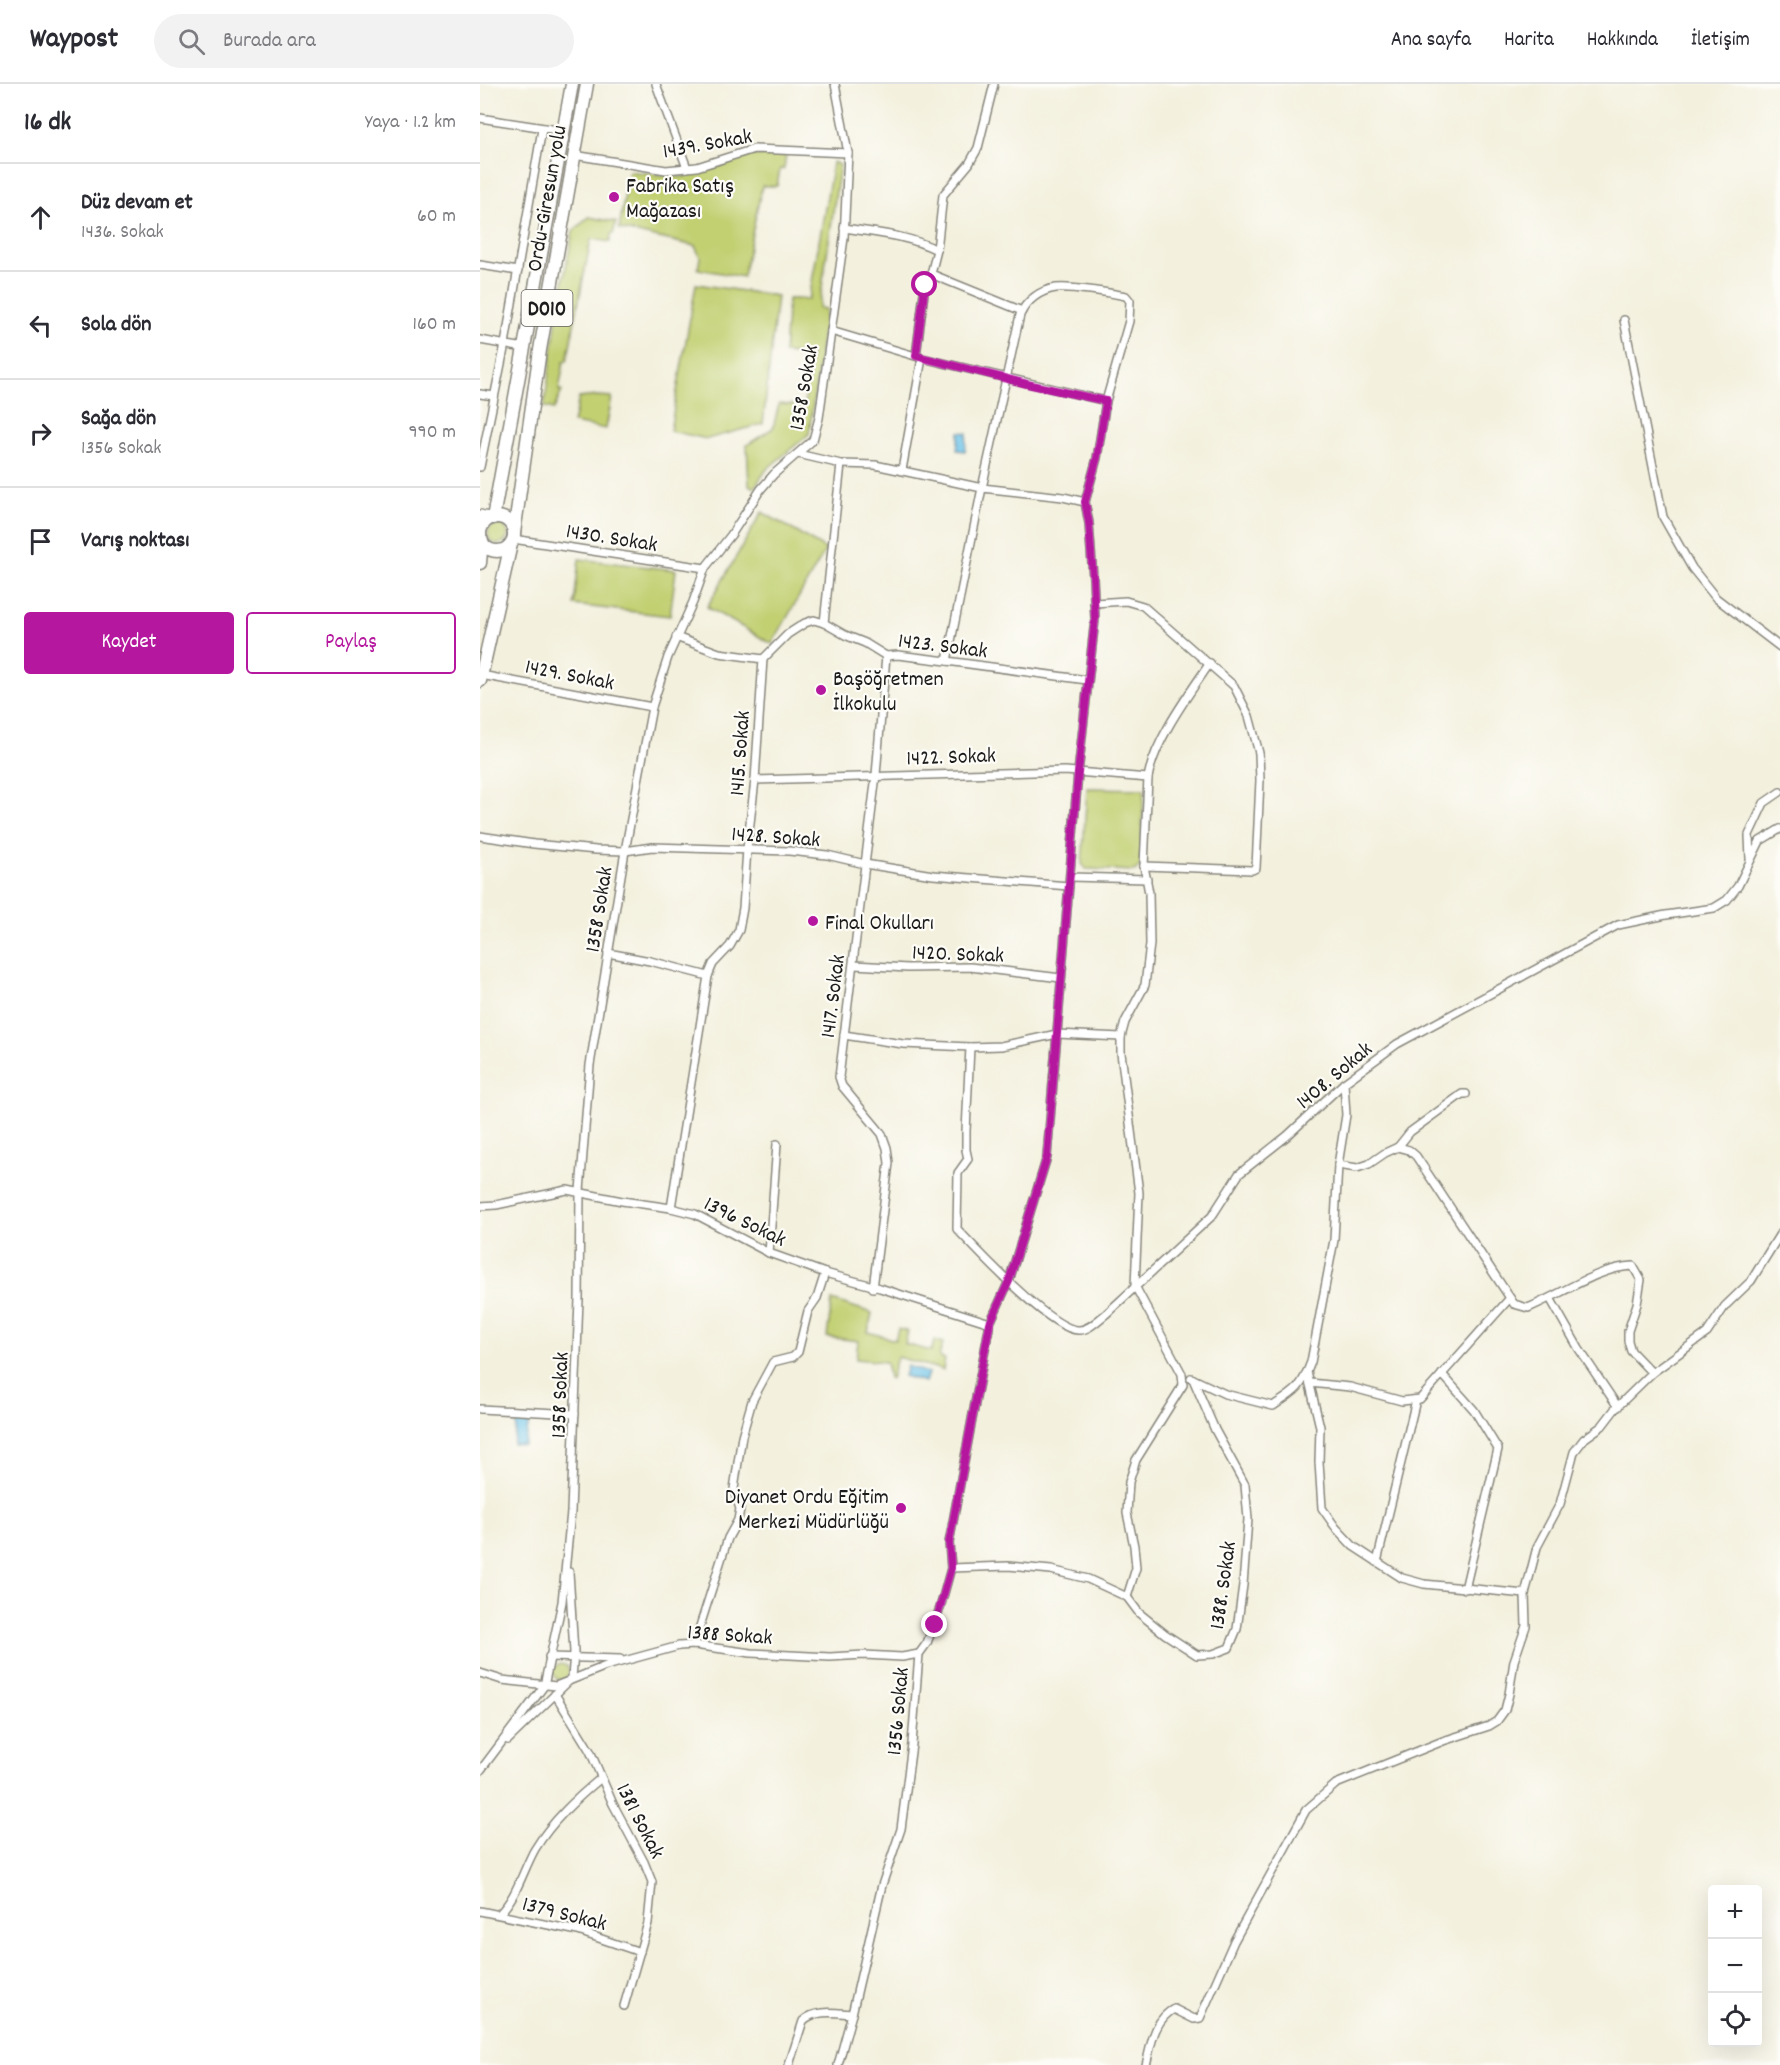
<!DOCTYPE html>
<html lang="tr">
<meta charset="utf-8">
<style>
:root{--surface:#fff;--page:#f2f2f3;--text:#2b2b33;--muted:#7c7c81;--line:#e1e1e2;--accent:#b5179e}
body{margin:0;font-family:Dekko,sans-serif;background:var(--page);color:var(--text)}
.controls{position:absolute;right:18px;bottom:18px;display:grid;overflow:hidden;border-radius:6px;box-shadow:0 6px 24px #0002}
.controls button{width:54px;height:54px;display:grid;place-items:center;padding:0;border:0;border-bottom:2px solid var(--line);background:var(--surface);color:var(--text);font:30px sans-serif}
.stop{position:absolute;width:18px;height:18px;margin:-14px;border:4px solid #b5179e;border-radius:50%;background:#fff}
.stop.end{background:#b5179e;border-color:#fff;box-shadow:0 2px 6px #0008}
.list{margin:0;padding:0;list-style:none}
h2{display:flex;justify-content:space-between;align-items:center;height:78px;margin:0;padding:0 24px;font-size:26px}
h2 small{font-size:20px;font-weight:400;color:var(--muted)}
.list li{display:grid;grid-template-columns:39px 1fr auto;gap:18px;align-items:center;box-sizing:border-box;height:108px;padding:0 24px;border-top:2px solid var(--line)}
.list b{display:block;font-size:22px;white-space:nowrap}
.list p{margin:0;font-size:20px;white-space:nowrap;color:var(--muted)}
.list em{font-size:20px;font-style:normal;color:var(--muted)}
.actions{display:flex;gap:12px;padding:18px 24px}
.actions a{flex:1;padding:14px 0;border:2px solid var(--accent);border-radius:6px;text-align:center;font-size:21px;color:var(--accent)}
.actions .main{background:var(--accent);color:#fff}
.icon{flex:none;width:33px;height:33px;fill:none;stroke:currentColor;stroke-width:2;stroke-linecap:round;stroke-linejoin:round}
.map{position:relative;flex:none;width:1300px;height:1981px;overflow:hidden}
header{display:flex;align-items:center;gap:36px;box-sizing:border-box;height:84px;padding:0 30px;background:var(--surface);border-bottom:2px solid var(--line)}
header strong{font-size:28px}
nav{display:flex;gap:33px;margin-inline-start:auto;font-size:21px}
.search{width:420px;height:54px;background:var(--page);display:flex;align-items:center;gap:15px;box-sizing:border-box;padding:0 21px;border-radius:33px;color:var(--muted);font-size:22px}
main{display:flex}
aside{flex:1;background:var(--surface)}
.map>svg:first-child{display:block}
.green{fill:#c2d072;stroke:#6f7647;stroke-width:1.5}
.water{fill:#6bc2e8;stroke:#446f82;stroke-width:1.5}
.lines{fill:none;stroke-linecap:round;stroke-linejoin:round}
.street-casing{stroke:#88867c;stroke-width:10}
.secondary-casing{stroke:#88867c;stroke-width:12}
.highway-casing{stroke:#88867c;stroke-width:15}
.street{stroke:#fff;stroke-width:7}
.secondary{stroke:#fff;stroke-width:9}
.highway{stroke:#fff;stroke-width:12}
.route{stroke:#b5179e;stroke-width:8}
.poi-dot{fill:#b5179e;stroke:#fdfcf7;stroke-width:2}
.labels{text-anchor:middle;stroke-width:4.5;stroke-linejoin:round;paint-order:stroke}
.shield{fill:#fdfcf7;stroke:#605f5e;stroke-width:1.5}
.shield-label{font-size:21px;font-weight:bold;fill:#1c1c1c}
.street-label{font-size:22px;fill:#1c1c1c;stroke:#fdfcf7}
.poi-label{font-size:22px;fill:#1c1c1c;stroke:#fdfcf7;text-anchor:start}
</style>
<header>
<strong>Waypost</strong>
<div class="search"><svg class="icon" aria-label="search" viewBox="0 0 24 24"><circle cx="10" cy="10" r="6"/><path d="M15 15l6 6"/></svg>Burada ara</div>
<nav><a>Ana sayfa</a><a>Harita</a><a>Hakkında</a><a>İletişim</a></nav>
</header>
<main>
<aside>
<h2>16 dk<small>Yaya · 1.2 km</small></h2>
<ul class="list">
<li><svg class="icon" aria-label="ahead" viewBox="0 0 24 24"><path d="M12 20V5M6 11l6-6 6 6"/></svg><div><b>Düz devam et</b><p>1436. Sokak</p></div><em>60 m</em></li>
<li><svg class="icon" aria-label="left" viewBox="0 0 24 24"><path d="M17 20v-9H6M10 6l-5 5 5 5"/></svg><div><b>Sola dön</b></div><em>160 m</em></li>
<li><svg class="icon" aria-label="right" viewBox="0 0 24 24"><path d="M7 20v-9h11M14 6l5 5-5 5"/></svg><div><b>Sağa dön</b><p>1356 Sokak</p></div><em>990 m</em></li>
<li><svg class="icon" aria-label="arrive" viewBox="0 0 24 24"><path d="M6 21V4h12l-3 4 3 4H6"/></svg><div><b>Varış noktası</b></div></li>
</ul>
<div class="actions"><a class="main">Kaydet</a><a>Paylaş</a></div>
</aside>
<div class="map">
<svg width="1300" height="1981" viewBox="0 0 1300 1981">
<rect width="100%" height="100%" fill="#fdfcf7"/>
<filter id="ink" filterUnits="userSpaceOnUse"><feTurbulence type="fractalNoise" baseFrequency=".0167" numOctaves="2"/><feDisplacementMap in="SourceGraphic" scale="12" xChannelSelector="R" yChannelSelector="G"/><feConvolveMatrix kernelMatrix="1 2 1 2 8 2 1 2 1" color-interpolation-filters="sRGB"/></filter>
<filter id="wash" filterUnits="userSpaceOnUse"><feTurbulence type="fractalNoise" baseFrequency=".008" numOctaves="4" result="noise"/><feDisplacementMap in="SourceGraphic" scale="24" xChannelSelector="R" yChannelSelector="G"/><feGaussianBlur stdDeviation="1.35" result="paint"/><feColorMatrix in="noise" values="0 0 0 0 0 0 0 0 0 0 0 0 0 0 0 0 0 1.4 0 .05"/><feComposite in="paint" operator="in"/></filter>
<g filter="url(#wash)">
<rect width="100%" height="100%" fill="#f3f0dd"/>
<g class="green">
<polygon points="271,71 306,71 304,85 300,85 297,102 282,102 263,193 218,185 220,173 215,162 139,145 149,87 200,93 242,82"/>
<polygon points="353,78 360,81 339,224 346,225 329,350 287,385 274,404 269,401 267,361 293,344 299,320 324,322 331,271 304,269 308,215 329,215"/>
<polygon points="109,133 136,138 133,150 131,150 130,158 111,155 87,277 84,277 79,306 82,307 74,325 64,323 79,219 93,147"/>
<polygon points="216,200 297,212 283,340 227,355 190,347"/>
<polygon points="118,312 132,313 126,345 93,339 99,314"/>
<polygon points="282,428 346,465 292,560 227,523"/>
<circle cx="18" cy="450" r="10"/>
<polygon points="99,475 196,486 190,532 94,521"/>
<polygon points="607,704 664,705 660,782 655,787 606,785 602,780"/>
<polygon points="352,1216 392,1229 388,1248 415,1256 418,1245 428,1247 425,1260 451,1267 455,1256 463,1259 459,1273 465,1275 463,1286 417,1273 411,1295 409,1294 406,1278 376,1275 378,1257 347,1253"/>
<circle cx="81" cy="1588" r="8"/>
</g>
<g class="water">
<polygon points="479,348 487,349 485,367 477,366"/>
<polygon points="427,1282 448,1289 445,1298 424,1292"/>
<polygon points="37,1337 49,1339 44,1361 33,1360"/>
</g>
</g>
<g filter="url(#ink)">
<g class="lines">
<g class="street-casing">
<g id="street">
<polyline points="176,0 207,84"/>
<polyline points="0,34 84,47"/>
<polyline points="94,71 186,86 217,83 274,65 368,69"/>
<path d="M 364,144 C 396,149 428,151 457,166"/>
<polyline points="0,181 38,187"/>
<polyline points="451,190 542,227"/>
<polyline points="1144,236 1183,433 1212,484 1236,514 1300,563"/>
<polyline points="351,247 442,274 626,317"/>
<polyline points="0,256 44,264"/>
<polyline points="436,272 445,201 451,190 457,166 463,111 489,80 498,64 514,0"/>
<polyline points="0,310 14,312"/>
<polyline points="318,370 361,380 395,381 502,404 467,577"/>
<polyline points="0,383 25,260 62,45"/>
<polyline points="422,386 442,274"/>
<polyline points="33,455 225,484"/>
<polyline points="614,519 646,517 663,522 754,602 769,632 779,669 780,696 776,784 772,786 664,782"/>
<polyline points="344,539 361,380"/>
<polyline points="196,553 239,569 283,575 308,550 325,539 334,536 344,539 365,551 385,559 406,572 418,571 467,577 607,596"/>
<polyline points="1,591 172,623"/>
<polyline points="275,696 585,687 668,694"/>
<polyline points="0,752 54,760 116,766 145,767 172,763 309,767 347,771 385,780 453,791 589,802"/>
<polyline points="1270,775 1269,751 1284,719 1300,708"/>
<polyline points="590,793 667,795"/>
<polyline points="128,869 170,877 228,892"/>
<polyline points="374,881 428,884 490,883 581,894"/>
<polyline points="364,951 423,960 490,963 521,962 577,950 641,953"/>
<path d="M 490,963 L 486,1047 L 486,1066 L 488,1075 L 478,1089 L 477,1145 C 497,1166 571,1246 598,1246 C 608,1247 618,1236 626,1230 L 732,1132 L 759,1090 L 807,1052 L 864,999 L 917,960 L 1138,841 L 1186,831 L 1234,824 L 1247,816 L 1258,802 L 1280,757 L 1300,745"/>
<polyline points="918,1063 930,1048 982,1010 986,1010"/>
<path d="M 858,1081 L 877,1084 L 889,1080 L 905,1069 L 918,1063 L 929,1066 L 936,1072 L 952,1096 L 1034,1220 L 1048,1224 C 1080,1211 1119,1183 1153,1182 L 1161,1196 L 1157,1220 L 1148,1247 L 1148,1257 L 1151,1267 L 1172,1289"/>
<polyline points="0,1122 16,1121 87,1106 142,1117 191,1124 215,1130 289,1169 345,1189 400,1204 510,1239"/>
<polyline points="191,1124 228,892 233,880 250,862 259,846 263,824 267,765 275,696 283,575"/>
<polyline points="289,1169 297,1060"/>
<polyline points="393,1204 409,1079 407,1064 402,1050 362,1002 359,993 396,691 406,572"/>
<polyline points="1070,1214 1099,1265 1138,1323"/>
<polyline points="827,1288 840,1343 839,1378 842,1424 856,1444 873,1462 922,1494 944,1500 1045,1510"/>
<polyline points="962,1290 994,1326 1018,1365 985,1505"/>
<path d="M 711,1294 L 745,1310 L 793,1322 C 816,1307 821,1305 831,1278 L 854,1156 L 858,1081 L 866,1031 L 864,999"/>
<polyline points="830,1299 870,1303 922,1317 940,1315 1030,1214"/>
<polyline points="0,1325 95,1330"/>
<polyline points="897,1478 936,1316"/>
<polyline points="471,1484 528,1482 571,1486 608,1495 647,1513 659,1529 685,1550 717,1571 733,1570 749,1564 757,1545 763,1501 768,1435 765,1401 735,1346 713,1295"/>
<path d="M 647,1513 L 656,1484 L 654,1462 L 647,1429 L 649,1398 L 656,1376 L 703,1301 L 702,1290 L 655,1202 L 659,1109 L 641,969 L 641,953 L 645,938 L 665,901 L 670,860 L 669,809 L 664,782 L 668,694 C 674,657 709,610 730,579"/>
<polyline points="214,1561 248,1454 258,1436 260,1425 254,1405 262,1352 272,1317 293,1278 313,1273 318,1268 328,1227 337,1214 345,1189"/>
<polyline points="69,1573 140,1575"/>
<polyline points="0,1589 22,1596 76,1602 126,1582 199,1562 214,1561 271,1569 350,1573 384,1571 422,1573 439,1570"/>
<polyline points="75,1610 110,1667 133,1720 164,1778 172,1798 168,1839 144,1922"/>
<polyline points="28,1656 92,1594 94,1568 89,1488"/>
<polyline points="0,1687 64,1602 82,1518 91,1428 99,1215 100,1107 110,981 145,767 172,623 188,573 213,518 225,484 251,451 281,405 294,390 333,356 339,334 364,154 368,69 355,0"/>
<polyline points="0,1827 98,1847 160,1868"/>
<path d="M 19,1830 C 37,1813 43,1786 55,1765 C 72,1737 96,1715 121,1694"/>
<path d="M 309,1981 L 323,1937 C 335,1925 357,1929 372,1930"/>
<path d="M 358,1981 L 372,1930 L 402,1801 L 421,1745 L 432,1660 L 439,1570 L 447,1559 L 460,1524 L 471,1484 L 469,1459 L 510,1239 L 529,1197 L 567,1073 L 598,689 L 615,535 L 613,494 L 609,439 L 605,418 L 617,374 L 626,317 L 649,237 L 650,217 L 646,212 C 631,209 590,202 576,204 C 560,206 546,217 540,231 L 502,404 L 583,413 L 605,418"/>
<path d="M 666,1981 C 671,1961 674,1935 694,1925 L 714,1935 L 720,1934 L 754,1857 L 826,1726 L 856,1700 L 963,1657 L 1009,1642 L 1017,1637 L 1025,1626 L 1029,1610 L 1034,1577 L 1046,1542 L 1045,1510 L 1057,1463 L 1080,1420 L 1094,1368 L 1104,1355 L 1122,1342 L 1135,1325 L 1172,1289 L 1227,1249 L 1245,1222 L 1271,1197 L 1300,1150"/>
</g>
</g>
<g class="secondary-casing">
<polyline id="secondary" points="0,431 13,434"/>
</g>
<g class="highway-casing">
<g id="highway">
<circle cx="17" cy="450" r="17"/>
<polyline points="13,434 92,0"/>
<polyline points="34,449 60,266 107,0"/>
<polyline points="0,479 2,456"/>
<polyline points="0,597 31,460"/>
</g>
</g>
<use href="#street" class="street"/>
<use href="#secondary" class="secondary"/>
<use href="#highway" class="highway"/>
</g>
</g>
<g class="lines" filter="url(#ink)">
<polyline class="route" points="445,201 436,272 547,300 626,317 617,374 605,418 609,439 613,494 615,535 598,689 567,1073 529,1197 510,1239 469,1459 471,1484 455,1541"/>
</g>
<g class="poi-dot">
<circle cx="134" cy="113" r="6"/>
<circle cx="341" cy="606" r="6"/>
<circle cx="333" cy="837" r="6"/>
<circle cx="421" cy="1424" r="6"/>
</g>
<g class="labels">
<rect class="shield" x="41.5" y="206" width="51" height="36" rx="4.5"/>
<g class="shield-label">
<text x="67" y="231">D010</text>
</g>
<g class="street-label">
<text transform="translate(227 58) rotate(-10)" y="8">1439. Sokak</text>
<text transform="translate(65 114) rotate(-80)" y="8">Ordu-Giresun yolu</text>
<text transform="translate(322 303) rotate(-80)" y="8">1358 Sokak</text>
<text transform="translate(132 452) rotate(9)" y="8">1430. Sokak</text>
<text transform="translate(463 560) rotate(7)" y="8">1423. Sokak</text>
<text transform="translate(90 589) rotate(11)" y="8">1429. Sokak</text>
<text transform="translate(258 669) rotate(-86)" y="8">1415. Sokak</text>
<text transform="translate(471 671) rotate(-2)" y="8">1422. Sokak</text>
<text transform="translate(296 751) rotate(4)" y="8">1428. Sokak</text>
<text transform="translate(117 825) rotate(-81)" y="8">1358 Sokak</text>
<text transform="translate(478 868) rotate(2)" y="8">1420. Sokak</text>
<text transform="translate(351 912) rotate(-83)" y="8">1417. Sokak</text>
<text transform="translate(853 990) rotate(-40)" y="8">1408. Sokak</text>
<text transform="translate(266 1136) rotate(26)" y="8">1396 Sokak</text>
<text transform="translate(78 1311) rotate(-88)" y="8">1358 Sokak</text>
<text transform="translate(741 1501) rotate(-82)" y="8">1388. Sokak</text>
<text transform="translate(250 1549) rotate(4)" y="8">1388 Sokak</text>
<text transform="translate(416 1627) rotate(-85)" y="8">1356 Sokak</text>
<text transform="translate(162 1736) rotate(63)" y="8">1381 Sokak</text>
<text transform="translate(85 1828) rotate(14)" y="8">1379 Sokak</text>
</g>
<g class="poi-label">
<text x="146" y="108">Fabrika Satış<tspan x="146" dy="25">Mağazası</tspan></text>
<text x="353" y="601">Başöğretmen<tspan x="353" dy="25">İlkokulu</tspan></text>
<text x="345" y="845">Final Okulları</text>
<text x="409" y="1419" text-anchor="end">Diyanet Ordu Eğitim<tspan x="409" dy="25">Merkezi Müdürlüğü</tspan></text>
</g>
</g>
</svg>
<div class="controls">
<button>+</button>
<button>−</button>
<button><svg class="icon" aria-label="locate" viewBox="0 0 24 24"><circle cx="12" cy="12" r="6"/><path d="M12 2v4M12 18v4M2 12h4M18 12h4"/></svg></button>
</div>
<div class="stop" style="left:445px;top:201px"></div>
<div class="stop end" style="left:455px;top:1541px"></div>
</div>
</main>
